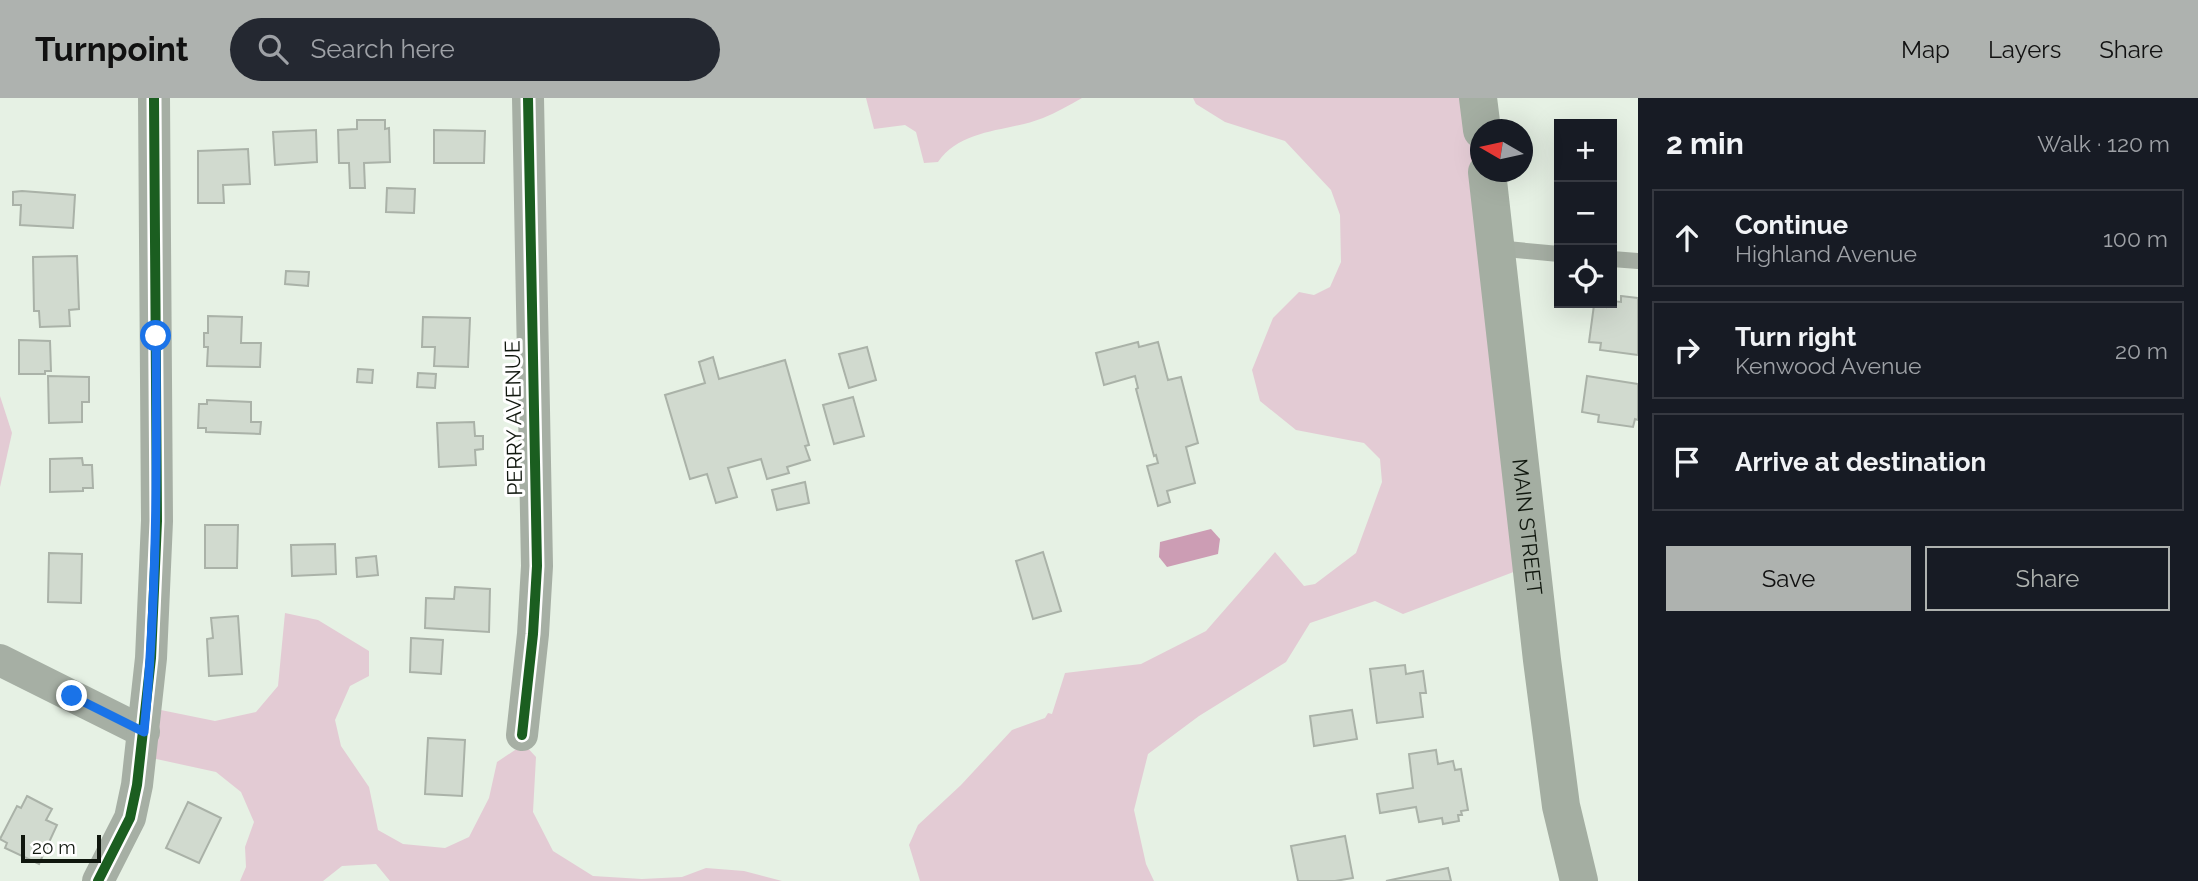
<!DOCTYPE html>
<meta charset="utf-8">
<style>
:root{--surface:#171b24;--page:#242831;--text:#f1f3f6;--muted:#9ea1a6;--line:#363941;--accent:#aeb2af}
body{margin:0;font-family:Raleway,sans-serif;background:var(--page);color:var(--text)}
.controls{position:absolute;right:21px;top:21px;display:grid;overflow:hidden;border-radius:0px;box-shadow:0 7px 28px #0002}
.controls button{width:63px;height:63px;display:grid;place-items:center;padding:0;border:0;border-bottom:2px solid var(--line);background:var(--surface);color:var(--text);font:35px sans-serif}
.compass{position:absolute;left:1470px;top:21px;width:63px;height:63px;border-radius:50%;background:var(--surface);box-shadow:0 7px 28px #0002;rotate:279deg}
.scale{position:absolute;left:21px;bottom:18px;width:80px;box-sizing:border-box;padding-left:7px;border:4px solid #10170e;border-top:0;font-size:19px;line-height:24px;white-space:nowrap;color:#10170e;-webkit-text-stroke:5px #fff;paint-order:stroke}
.stop{position:absolute;width:21px;height:21px;margin:-16px;border:5px solid #1a73e8;border-radius:50%;background:#fff}
.stop.end{background:#1a73e8;border-color:#fff;box-shadow:0 2px 7px #0008}
.list{margin:0;padding:0;list-style:none}
h2{display:flex;justify-content:space-between;align-items:center;height:91px;margin:0;padding:0 28px;font-size:30px}
h2 small{font-size:23px;font-weight:400;color:var(--muted)}
.list li{display:grid;grid-template-columns:46px 1fr auto;gap:21px;align-items:center;box-sizing:border-box;height:98px;margin:0 14px 14px;padding:0 14px;border:2px solid var(--line);border-radius:0px}
.list b{display:block;font-size:26px;white-space:nowrap}
.list p{margin:0;font-size:23px;white-space:nowrap;color:var(--muted)}
.list em{font-size:23px;font-style:normal;color:var(--muted)}
.actions{display:flex;gap:14px;padding:21px 28px}
.actions a{flex:1;padding:16px 0;border:2px solid var(--accent);border-radius:0px;text-align:center;font-size:24px;color:var(--accent)}
.actions .main{background:var(--accent);color:#111}
.icon{flex:none;width:38px;height:38px;fill:none;stroke:currentColor;stroke-width:2;stroke-linecap:round;stroke-linejoin:round}
.map{position:relative;flex:none;width:1638px;height:783px;overflow:hidden}
header{display:flex;align-items:center;gap:42px;box-sizing:border-box;height:98px;padding:0 35px;background:var(--accent);color:#111}
header strong{font-size:33px}
nav{display:flex;gap:38px;margin-inline-start:auto;font-size:24px}
.search{width:490px;height:63px;background:var(--page);display:flex;align-items:center;gap:18px;box-sizing:border-box;padding:0 24px;border-radius:38px;color:var(--muted);font-size:26px}
main{display:flex}
aside{flex:1;background:var(--surface)}
.map>svg:first-child{display:block}
.green{fill:#e3cbd4}
.water{fill:#cc9db4}
.building{fill:#d1dacf;stroke:#aab2a8;stroke-width:2}
.lines{fill:none;stroke-linecap:round;stroke-linejoin:round}
.service{stroke:#a6afa4;stroke-width:16}
.minor{stroke:#a6afa4;stroke-width:32}
.secondary{stroke:#a4aea2;stroke-width:38}
.cycleway-casing{stroke:#fff;stroke-width:15}
.cycleway{stroke:#1b5e20;stroke-width:10}
.route{stroke:#1a73e8;stroke-width:9}
.labels{text-anchor:middle;stroke-width:6;stroke-linejoin:round;paint-order:stroke}
.street-label{font-size:21px;fill:#10170e;stroke:#fff}
</style>
<header>
<strong>Turnpoint</strong>
<div class="search"><svg class="icon" aria-label="search" viewBox="0 0 24 24"><circle cx="10" cy="10" r="6"/><path d="M15 15l6 6"/></svg>Search here</div>
<nav><a>Map</a><a>Layers</a><a>Share</a></nav>
</header>
<main>
<div class="map">
<svg width="1638" height="783" viewBox="0 0 1638 783">
<rect width="100%" height="100%" fill="#e6f1e4"/>
<g class="green">
<path d="M 866,0 L 1082,0 C 1069,7 1056,15 1043,20 C 1008,34 962,30 938,64 L 924,65 L 916,34 L 905,27 L 874,31 Z"/>
<polygon points="1193,0 1474,0 1480,48 1480,74 1532,467 1403,516 1375,503 1310,525 1286,564 1199,618 1148,656 1134,712 1146,766 1154,783 920,783 909,747 918,727 961,687 1012,632 1045,620 1048,615 1052,616 1065,575 1141,566 1206,533 1275,454 1304,488 1315,486 1356,455 1382,384 1380,361 1364,345 1296,332 1260,303 1252,272 1273,220 1299,194 1314,197 1330,189 1341,164 1340,117 1331,92 1285,43 1225,24 1196,6"/>
<polygon points="0,298 12,335 0,389"/>
<polygon points="285,515 318,522 369,553 369,578 350,588 335,622 341,648 369,689 378,732 403,746 445,750 469,739 489,700 497,664 524,646 536,659 533,714 553,753 593,778 642,781 682,779 706,770 744,773 782,783 390,783 376,766 342,768 323,783 240,783 246,769 245,749 254,724 241,694 216,674 138,657 146,609 215,623 256,614 278,588"/>
</g>
<polygon class="water" points="1211,431 1220,441 1218,456 1167,469 1159,459 1160,444"/>
<g class="building">
<polygon points="357,22 385,22 385,31 389,30 390,64 364,65 365,90 350,90 349,65 339,65 338,32 357,31"/>
<polygon points="316,32 317,64 275,67 273,34"/>
<polygon points="434,32 485,33 484,65 434,65"/>
<polygon points="248,51 250,86 223,87 224,105 198,105 198,53"/>
<polygon points="387,90 415,91 414,115 386,114"/>
<polygon points="22,93 75,97 73,130 20,127 21,107 13,107 13,94"/>
<polygon points="77,158 79,211 69,212 70,228 40,229 39,213 34,213 33,159"/>
<polygon points="286,173 309,174 308,188 285,186"/>
<polygon points="1621,198 1638,200 1638,257 1600,252 1601,245 1589,244 1594,207 1606,209 1606,205 1612,205 1612,203 1621,204"/>
<polygon points="208,218 242,219 241,245 261,245 260,269 207,268 208,249 204,249 204,235 208,235"/>
<polygon points="423,219 470,220 468,269 434,268 435,249 422,249"/>
<polygon points="19,242 50,243 51,273 45,273 45,276 19,276"/>
<polygon points="1138,244 1139,249 1158,244 1168,282 1181,279 1198,345 1186,349 1195,385 1167,393 1170,404 1158,408 1147,368 1158,365 1156,357 1154,358 1136,291 1138,290 1135,278 1104,287 1096,255"/>
<polygon points="867,249 876,282 849,290 839,256"/>
<polygon points="713,259 719,281 785,262 809,347 805,348 810,362 787,369 789,375 767,381 761,361 728,370 737,399 716,405 707,376 690,381 665,297 705,285 699,264"/>
<polygon points="358,271 373,272 372,285 357,284"/>
<polygon points="418,275 436,276 435,290 417,289"/>
<polygon points="48,278 89,279 89,304 82,304 82,324 49,325"/>
<polygon points="1587,278 1638,286 1638,322 1635,321 1633,329 1598,324 1599,317 1582,314"/>
<polygon points="853,299 864,338 834,346 823,307"/>
<polygon points="207,302 251,304 251,324 261,324 260,336 206,334 206,330 198,330 199,306 207,306"/>
<polygon points="474,324 475,338 483,338 483,351 475,352 476,367 439,369 437,325"/>
<polygon points="82,360 83,367 92,367 93,390 83,390 83,393 50,394 50,361"/>
<polygon points="805,384 809,405 777,412 772,392"/>
<polygon points="205,427 238,427 237,470 205,470"/>
<polygon points="335,446 336,476 292,478 291,447"/>
<polygon points="1043,454 1061,513 1033,521 1016,463"/>
<polygon points="49,455 82,456 81,505 48,504"/>
<polygon points="376,458 378,477 357,479 356,460"/>
<polygon points="455,489 490,491 489,534 425,530 426,500 454,501"/>
<polygon points="238,518 242,576 209,578 207,541 213,540 211,520"/>
<polygon points="411,540 443,542 441,576 410,574"/>
<polygon points="1405,567 1406,576 1423,573 1426,595 1420,595 1423,619 1377,625 1370,571"/>
<polygon points="1352,612 1357,641 1314,648 1310,618"/>
<polygon points="428,640 465,642 462,698 425,696"/>
<polygon points="1436,652 1438,666 1453,663 1455,672 1461,671 1468,712 1461,713 1462,717 1458,717 1459,723 1443,726 1442,720 1419,724 1416,709 1380,715 1377,696 1413,690 1409,656"/>
<polygon points="27,698 52,711 46,722 57,727 39,766 5,750 7,745 0,741 17,708 21,710"/>
<polygon points="188,704 221,720 199,765 166,750"/>
<polygon points="1345,738 1353,780 1335,783 1298,783 1291,748"/>
<polygon points="1448,770 1451,783 1386,783"/>
</g>
<g class="lines">
<g class="service">
<polyline points="1496,150 1559,156"/>
<polyline points="1612,161 1638,163"/>
</g>
<g class="minor">
<polyline points="0,562 144,634"/>
<polyline points="522,637 533,536 537,468 528,0"/>
<polyline points="98,783 130,720 137,687 151,560 157,423 154,0"/>
</g>
<g class="secondary">
<polyline points="1478,0 1482,32"/>
<path id="s1" d="M 1487,74 L 1542,562 L 1561,708 L 1579,783"/>
</g>
<g class="cycleway-casing">
<g id="cycleway">
<polyline points="522,637 533,536 537,468 528,0"/>
<polyline points="98,783 130,720 137,687 151,560 157,423 154,0"/>
</g>
</g>
<use href="#cycleway" class="cycleway"/>
</g>
<g class="lines">
<path class="route" d="M 72,598 L 144,634 C 157,502 157,370 156,238"/>
</g>
<g class="labels">
<g class="street-label">
<text transform="translate(514 320) rotate(-91)" y="7">PERRY AVENUE</text>
<text dy="7" stroke="none"><textPath href="#s1" startOffset="357">MAIN STREET</textPath></text>
</g>
</g>
</svg>
<div class="controls">
<button>+</button>
<button>−</button>
<button><svg class="icon" aria-label="locate" viewBox="0 0 24 24"><circle cx="12" cy="12" r="6"/><path d="M12 2v4M12 18v4M2 12h4M18 12h4"/></svg></button>
</div>
<svg class="compass" viewBox="-18 -18 36 36"><path d="M0-13l5 13h-10z" fill="#e53935"/><path d="M0 13l5-13h-10z" fill="#9ea1a6"/></svg>
<div class="scale">20 m</div>
<div class="stop" style="left:156px;top:238px"></div>
<div class="stop end" style="left:72px;top:598px"></div>
</div>
<aside>
<h2>2 min<small>Walk · 120 m</small></h2>
<ul class="list">
<li><svg class="icon" aria-label="ahead" viewBox="0 0 24 24"><path d="M12 20V5M6 11l6-6 6 6"/></svg><div><b>Continue</b><p>Highland Avenue</p></div><em>100 m</em></li>
<li><svg class="icon" aria-label="right" viewBox="0 0 24 24"><path d="M7 20v-9h11M14 6l5 5-5 5"/></svg><div><b>Turn right</b><p>Kenwood Avenue</p></div><em>20 m</em></li>
<li><svg class="icon" aria-label="arrive" viewBox="0 0 24 24"><path d="M6 21V4h12l-3 4 3 4H6"/></svg><div><b>Arrive at destination</b></div></li>
</ul>
<div class="actions"><a class="main">Save</a><a>Share</a></div>
</aside>
</main>
